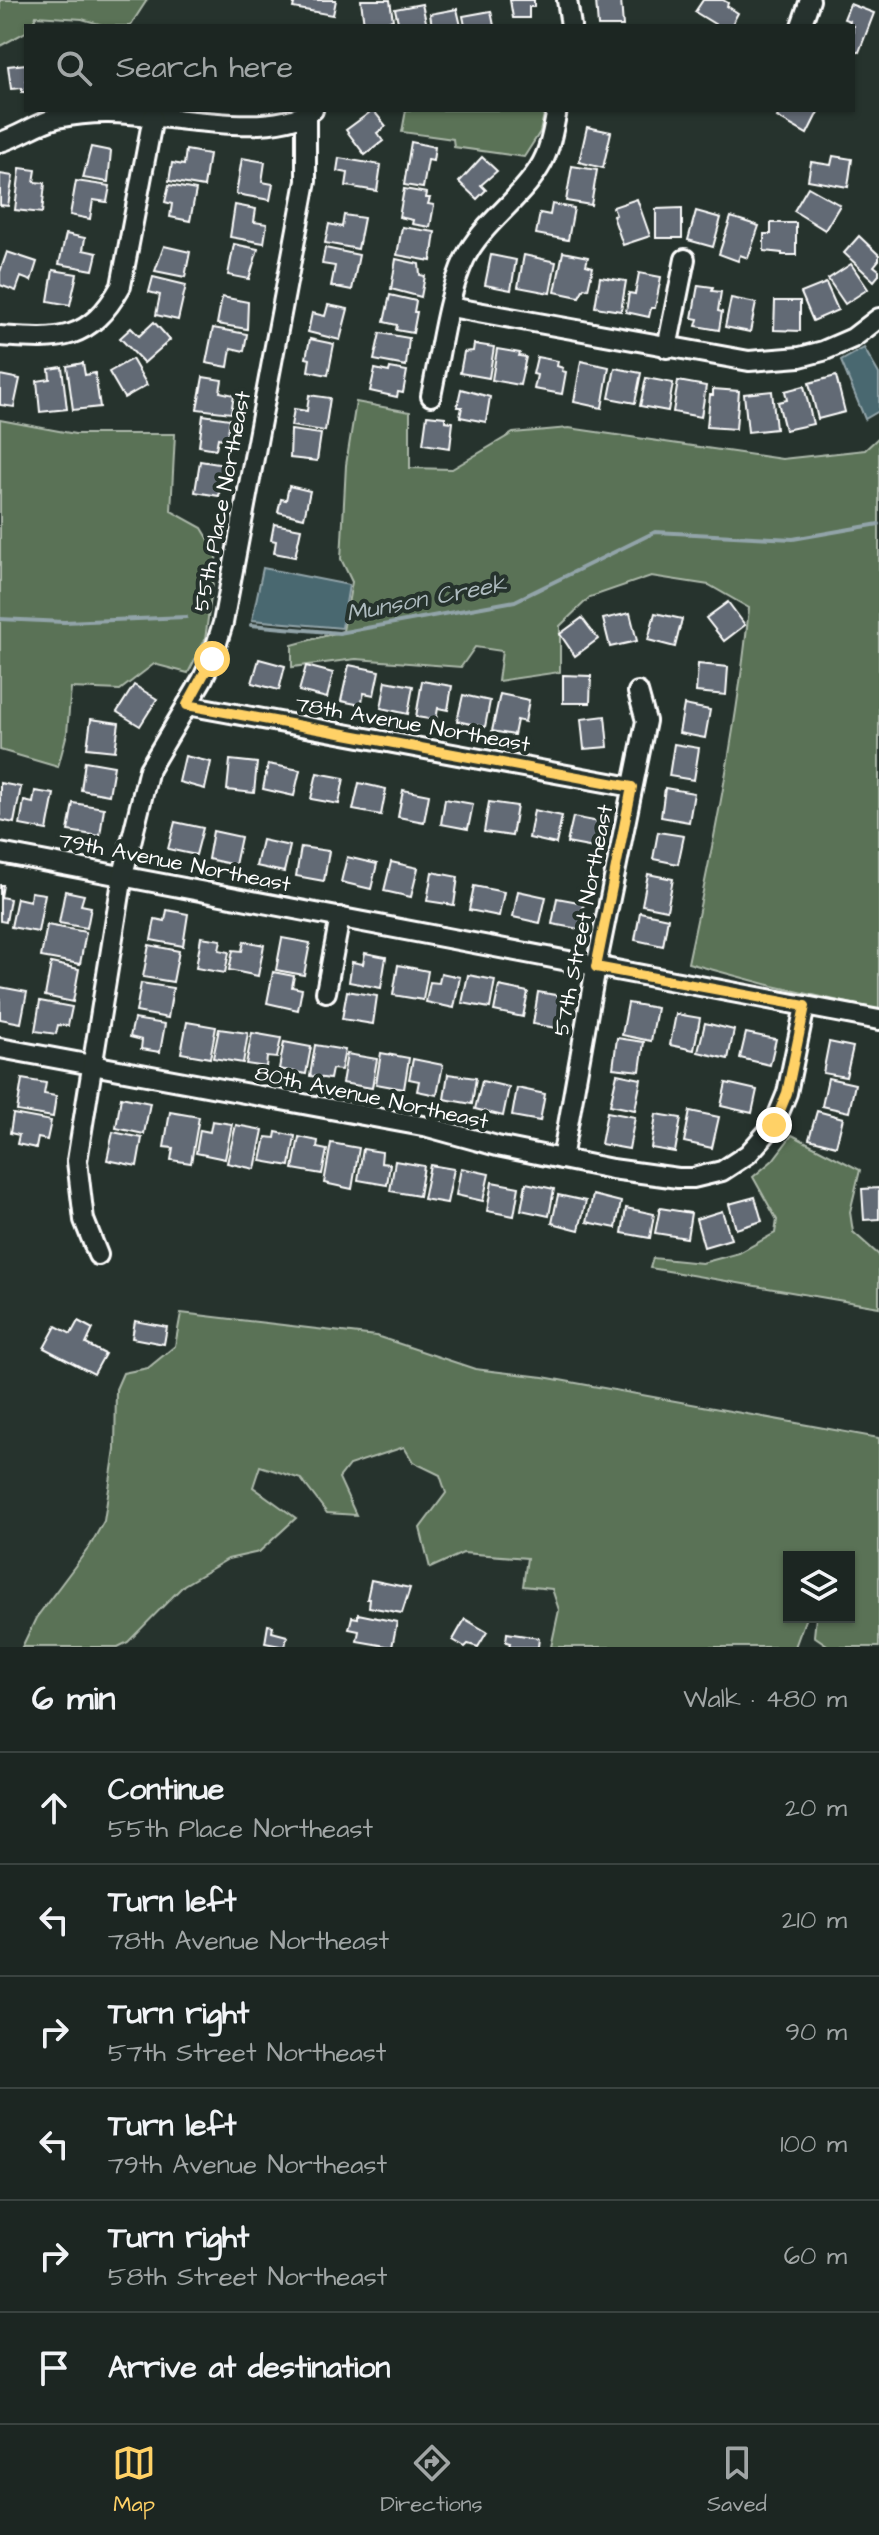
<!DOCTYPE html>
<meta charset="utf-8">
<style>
:root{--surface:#1c2622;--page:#29322f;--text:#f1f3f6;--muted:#a0a5a5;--line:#3a4340;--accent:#ffd166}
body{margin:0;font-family:"Architects Daughter",sans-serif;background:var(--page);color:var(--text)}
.controls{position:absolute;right:24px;bottom:24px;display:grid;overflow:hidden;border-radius:0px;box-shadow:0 2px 6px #0004}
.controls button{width:72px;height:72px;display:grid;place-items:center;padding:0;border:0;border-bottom:2px solid var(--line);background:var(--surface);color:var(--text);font:40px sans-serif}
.stop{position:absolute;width:24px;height:24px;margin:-18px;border:6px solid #ffd166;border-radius:50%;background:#fff}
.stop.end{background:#ffd166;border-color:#fff;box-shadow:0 2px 8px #0008}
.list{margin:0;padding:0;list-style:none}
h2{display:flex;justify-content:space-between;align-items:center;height:104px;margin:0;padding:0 32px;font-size:34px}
h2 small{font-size:26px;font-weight:400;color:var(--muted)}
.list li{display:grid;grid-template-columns:52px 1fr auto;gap:24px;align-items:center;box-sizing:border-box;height:112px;padding:0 32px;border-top:2px solid var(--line)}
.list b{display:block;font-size:30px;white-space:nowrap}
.list p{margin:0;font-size:26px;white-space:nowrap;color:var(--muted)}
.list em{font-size:26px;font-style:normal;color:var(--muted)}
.icon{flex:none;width:44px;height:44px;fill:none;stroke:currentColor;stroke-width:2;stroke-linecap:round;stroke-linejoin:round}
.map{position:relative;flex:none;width:879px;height:1647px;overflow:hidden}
.search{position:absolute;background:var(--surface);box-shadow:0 2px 6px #0004;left:24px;right:24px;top:24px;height:88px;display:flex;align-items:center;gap:20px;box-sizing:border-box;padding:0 28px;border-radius:0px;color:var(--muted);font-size:30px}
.sheet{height:776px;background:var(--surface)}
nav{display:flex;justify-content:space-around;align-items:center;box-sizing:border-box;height:112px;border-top:2px solid var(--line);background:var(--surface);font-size:22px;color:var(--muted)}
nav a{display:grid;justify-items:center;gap:4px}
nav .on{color:var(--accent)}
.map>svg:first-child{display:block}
.green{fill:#5a7256;stroke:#acb8aa;stroke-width:2}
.water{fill:#4a6870;stroke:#92a4a9;stroke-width:2}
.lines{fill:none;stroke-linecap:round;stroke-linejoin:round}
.stream{stroke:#92a4a9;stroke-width:4}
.building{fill:#626a74;stroke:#fff;stroke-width:2}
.minor-casing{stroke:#fff;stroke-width:24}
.minor{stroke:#26332d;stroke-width:18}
.route{stroke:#ffd166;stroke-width:10}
.labels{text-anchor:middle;stroke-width:8;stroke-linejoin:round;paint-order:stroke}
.street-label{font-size:22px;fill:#fff;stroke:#26332d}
.water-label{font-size:24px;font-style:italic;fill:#aebbbf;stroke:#26332d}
</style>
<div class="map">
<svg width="879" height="1647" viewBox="0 0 879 1647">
<rect width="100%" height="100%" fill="#26332d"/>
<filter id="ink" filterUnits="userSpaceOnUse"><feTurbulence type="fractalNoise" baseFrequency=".0125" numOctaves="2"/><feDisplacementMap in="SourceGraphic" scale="16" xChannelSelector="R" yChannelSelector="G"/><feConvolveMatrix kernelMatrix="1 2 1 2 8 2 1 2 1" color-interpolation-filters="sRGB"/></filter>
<g filter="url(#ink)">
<g class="green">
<polygon points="0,0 147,0 130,26 106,26 82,19 36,16 33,26 26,26 26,32 0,46"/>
<polygon points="406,110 545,110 540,132 524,157 454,147 453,139 402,132"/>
<path d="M 356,402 L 410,412 L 410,468 L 452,469 L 513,433 L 569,428 L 782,459 L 865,450 L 879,437 L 879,1010 L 773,986 L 688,963 C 713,846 737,728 749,608 L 709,585 L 651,576 L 590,597 L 560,626 L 560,672 L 498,681 L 502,651 L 475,647 L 461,667 L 356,659 L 292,667 L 292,645 L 343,631 L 352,582 L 341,559 L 346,465 Z"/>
<polygon points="0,420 75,434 175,434 171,511 202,528 217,553 205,640 188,673 154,664 120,690 71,688 67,733 58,767 0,750"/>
<polygon points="792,1135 860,1170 850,1212 853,1232 879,1255 879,1307 650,1268 653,1258 702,1263 739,1253 775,1233 777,1220 753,1177 773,1160"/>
<polygon points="181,1313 376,1336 475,1369 543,1377 879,1438 879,1647 830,1647 814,1636 816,1617 849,1617 849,1557 789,1557 789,1617 806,1617 795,1647 551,1647 559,1610 552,1589 523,1586 527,1558 463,1553 430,1568 420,1528 446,1493 440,1475 413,1462 404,1447 349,1465 339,1478 356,1515 327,1513 301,1479 260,1466 253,1487 296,1518 259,1552 228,1559 184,1585 128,1642 118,1647 22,1647 36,1618 90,1546 104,1521 115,1450 116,1389 123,1373 148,1368 175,1346"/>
</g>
<g class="water">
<polygon points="864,348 879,374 879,411 865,419 841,361"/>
<polygon points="263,568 349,585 342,628 252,620"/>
</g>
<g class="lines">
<g class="stream">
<polyline points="0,619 64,622 186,617"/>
<polyline points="251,625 339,633 515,601 655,532 793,539 879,524"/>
</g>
</g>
<g class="building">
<polygon points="295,0 336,0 333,15 293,8"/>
<polygon points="361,0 390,0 393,20 364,25"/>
<polygon points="510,0 534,0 534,7 529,7 529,18 513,18"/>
<polygon points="621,0 623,26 598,26 596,1"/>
<polygon points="703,0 723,0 728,3 727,6 738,13 731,26 718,26 695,12"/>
<polygon points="422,4 427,26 399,26 395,9"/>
<polygon points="850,4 874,13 859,52 853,50 853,26 849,26 850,21 844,19"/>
<polygon points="457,9 461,26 432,26 430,14"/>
<polygon points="491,11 494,26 465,26 463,16"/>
<polygon points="26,64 26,92 22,92 22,88 11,89 8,66"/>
<polygon points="373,110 386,126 377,133 383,141 365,155 346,130"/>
<polygon points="781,110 819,110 807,134 777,117"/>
<polygon points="587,127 611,132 603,168 579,162"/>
<polygon points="411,142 435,147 433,161 428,160 423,188 404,185"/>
<polygon points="91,147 111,151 108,182 83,178"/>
<polygon points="186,150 209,154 204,187 169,181 172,163 184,165"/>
<polygon points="833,156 852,159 848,187 808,180 811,162 831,165"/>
<polygon points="482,157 497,171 481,185 486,190 477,199 459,182"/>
<polygon points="242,158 265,162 262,182 273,184 270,200 236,194"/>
<polygon points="339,158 381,165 377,191 346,186 348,173 337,171"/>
<polygon points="572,166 597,170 591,205 566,201"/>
<polygon points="20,168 36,170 34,182 45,183 42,213 15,210"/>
<polygon points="0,174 13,176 8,206 0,205"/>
<polygon points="76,181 110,186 107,202 93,200 90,219 70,215"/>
<polygon points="169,185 196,190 190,221 170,217 172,204 165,202"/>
<polygon points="808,187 840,205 825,230 794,211"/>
<polygon points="404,189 427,193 426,198 430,198 428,204 434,205 430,227 412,224 413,220 399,217"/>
<polygon points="637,199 650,236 623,245 613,216 616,215 613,207"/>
<polygon points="552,204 574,208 568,240 536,234 540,213 550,215"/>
<polygon points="235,205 256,209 254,222 267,224 264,243 230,237"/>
<polygon points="682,208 682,238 656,238 656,209"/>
<polygon points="696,211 721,218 713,247 688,240"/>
<polygon points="344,215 364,218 358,249 325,243 329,224 342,227"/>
<polygon points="731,217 759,226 748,258 740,255 738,261 719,254"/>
<polygon points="771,223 796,223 796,255 782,255 782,253 764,251 764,234 771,234"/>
<polygon points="402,227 435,232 431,261 397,255"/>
<polygon points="66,234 85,238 83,250 97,253 93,270 59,264"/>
<polygon points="859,236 879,255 879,260 874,266 879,270 879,275 874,281 844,253"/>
<polygon points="234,244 258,249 249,279 228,275"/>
<polygon points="164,246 190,252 185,277 155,271"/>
<polygon points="325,248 359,255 352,290 331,286 335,266 322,264"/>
<polygon points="7,252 37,262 31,281 21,277 16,291 0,285 0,272"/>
<polygon points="563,252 588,257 586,265 593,267 588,289 584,288 579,297 555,292"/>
<polygon points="491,255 516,260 511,290 485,285"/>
<polygon points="524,255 556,262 550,293 518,287"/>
<polygon points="396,259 419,264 420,275 425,276 421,297 391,289"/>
<polygon points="851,264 868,289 845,304 828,279"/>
<polygon points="53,270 77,274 70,305 48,301"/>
<polygon points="639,273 661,277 655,308 651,308 649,317 626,312 629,293 635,294"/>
<polygon points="153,277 186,285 178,320 156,315 160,295 149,292"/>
<polygon points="600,277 626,281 621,311 595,307"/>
<polygon points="826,283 838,310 813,321 801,293"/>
<polygon points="698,285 713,287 712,291 721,292 718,311 722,312 719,330 696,326 698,319 692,318"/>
<polygon points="390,295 416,301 414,312 417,312 413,333 396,330 397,325 384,322"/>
<polygon points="222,297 248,302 247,329 217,324"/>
<polygon points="731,298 756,303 750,332 725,327"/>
<polygon points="775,301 800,301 800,331 774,330"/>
<polygon points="328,305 348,309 340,340 308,332 312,313 325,316"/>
<polygon points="154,322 170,340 144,363 120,338 131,328 139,336"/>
<polygon points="213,328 247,334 244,351 231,348 228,367 206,363"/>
<polygon points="380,333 409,338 406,366 374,360"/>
<polygon points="310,339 334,344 328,375 308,371 310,359 306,358"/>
<polygon points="474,344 494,347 489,378 460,373 464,352 473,351"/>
<polygon points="497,349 520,353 519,356 526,357 520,385 492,380"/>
<polygon points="537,357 558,361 557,366 563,368 562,371 566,372 562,394 534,389 537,375 533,374"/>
<polygon points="132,359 147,385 124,398 109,372"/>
<polygon points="581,361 609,367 602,408 574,402"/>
<polygon points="83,363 85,375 95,373 100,407 73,410 67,366"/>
<polygon points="62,367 67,409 40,412 37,381 50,379 49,369"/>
<polygon points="390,368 407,371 403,393 398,392 397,397 370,391 375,369 389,372"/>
<polygon points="615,368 641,373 635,403 609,398"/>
<polygon points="0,375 20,379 14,407 0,405"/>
<polygon points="836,376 845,412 818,419 809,383"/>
<polygon points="203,377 222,380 220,392 234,395 231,413 197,409"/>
<polygon points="646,378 673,383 668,411 640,406"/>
<polygon points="678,381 706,386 701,417 673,412"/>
<polygon points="804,386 813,424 785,430 778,402 787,400 785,391"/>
<polygon points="461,389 490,397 486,422 460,417 462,407 457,407"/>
<polygon points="713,389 739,391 736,429 707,427 710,395 713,395"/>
<polygon points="772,391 776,429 748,432 744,394"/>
<polygon points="309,395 330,398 325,431 291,426 294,409 307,411"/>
<polygon points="203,415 230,419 227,440 218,438 216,449 199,446"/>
<polygon points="427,415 445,417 445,421 453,422 450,448 423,444"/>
<polygon points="291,430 321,434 317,461 290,458"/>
<polygon points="200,461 225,465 219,496 195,492"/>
<polygon points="289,486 310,491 304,518 278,512 281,499 286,500"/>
<polygon points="274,524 301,529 295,557 274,553 276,541 271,540"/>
<polygon points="728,602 745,625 724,641 706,618"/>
<polygon points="630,613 637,641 610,647 603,619"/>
<polygon points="655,613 682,619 675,647 648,640"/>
<polygon points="582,618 598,639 575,656 560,634"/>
<polygon points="259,659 285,666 279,690 252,683"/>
<polygon points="698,664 728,667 726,695 696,692"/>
<polygon points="349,665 379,671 374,695 364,693 361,705 341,701"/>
<polygon points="306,666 333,673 327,698 299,691"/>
<polygon points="563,675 591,676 590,703 563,703"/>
<polygon points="386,681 413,686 408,714 381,708"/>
<polygon points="422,681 452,686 448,710 438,708 436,720 416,717"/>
<polygon points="134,685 157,699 140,726 117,712"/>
<polygon points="500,694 529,700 525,722 517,720 514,735 492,731"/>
<polygon points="463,695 490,701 485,727 457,721"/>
<polygon points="684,705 710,710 705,738 679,733"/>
<polygon points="605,716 608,747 584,749 581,719"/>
<polygon points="91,719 119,723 115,751 87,748"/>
<polygon points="674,744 699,748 694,780 669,776"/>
<polygon points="185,756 211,762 205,789 179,782"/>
<polygon points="230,760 257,763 254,793 227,790"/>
<polygon points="85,761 114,766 109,795 81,790"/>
<polygon points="268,764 300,770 294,796 263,789"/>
<polygon points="317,773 344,778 339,804 311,799"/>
<polygon points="0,783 21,787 14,823 0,820"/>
<polygon points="359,783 386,789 381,815 353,810"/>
<polygon points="665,788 694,793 689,822 661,817"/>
<polygon points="403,790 429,795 424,822 398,817"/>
<polygon points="35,791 54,794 47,830 20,825 24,801 33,803"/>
<polygon points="445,799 473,804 468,829 441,824"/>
<polygon points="489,802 517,806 512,836 484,832"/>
<polygon points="73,803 104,808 100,836 68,831"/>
<polygon points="534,810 562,816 556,844 529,838"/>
<polygon points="573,817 599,822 594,848 567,843"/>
<polygon points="175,822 203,828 196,855 168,849"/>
<polygon points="213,831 241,837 235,865 208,859"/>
<polygon points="658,832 684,836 678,864 653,859"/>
<polygon points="262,840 290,846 284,872 256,866"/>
<polygon points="301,847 329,851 324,881 296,876"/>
<polygon points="347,857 377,864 371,889 341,882"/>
<polygon points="391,862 418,868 411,897 384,891"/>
<polygon points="432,872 458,877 454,905 427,901"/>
<polygon points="648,874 673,879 667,910 642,905"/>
<polygon points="0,885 3,885 1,897 10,899 6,922 0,921"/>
<polygon points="474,886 504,892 499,916 469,910"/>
<polygon points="65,891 84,895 81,905 91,907 87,928 59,923"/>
<polygon points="518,891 546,897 540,923 513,917"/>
<polygon points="31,892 45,894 38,932 11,927 17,898 30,901"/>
<polygon points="557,898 584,903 579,929 552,924"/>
<polygon points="167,910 188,914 183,946 151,940 155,919 165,921"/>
<polygon points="640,912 668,918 663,946 635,940"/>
<polygon points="47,925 86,932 80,964 41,957"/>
<polygon points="201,937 221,940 219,950 229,952 225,973 196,968"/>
<polygon points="282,938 310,943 304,975 276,970"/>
<polygon points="244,941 264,945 258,976 229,970 233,950 242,951"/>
<polygon points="149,945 179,951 173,982 143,977"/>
<polygon points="365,953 386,957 381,988 349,982 352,962 363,964"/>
<polygon points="51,963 79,969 73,1002 45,996"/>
<polygon points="398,965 428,971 423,1000 393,995"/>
<polygon points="273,972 294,976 292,987 302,989 298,1010 267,1003"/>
<polygon points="441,973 460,977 454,1008 426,1002 430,982 439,983"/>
<polygon points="468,975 495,980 490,1008 462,1003"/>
<polygon points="141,983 173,988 168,1018 136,1012"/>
<polygon points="499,986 528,992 523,1017 494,1011"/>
<polygon points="0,987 27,992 21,1023 0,1019"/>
<polygon points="347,991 377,996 373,1024 342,1019"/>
<polygon points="538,992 568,997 562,1029 533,1024"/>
<polygon points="40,1001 72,1007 68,1026 58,1025 56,1034 35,1031"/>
<polygon points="628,1003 657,1008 651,1041 622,1035"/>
<polygon points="676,1014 700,1018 694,1050 670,1045"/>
<polygon points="134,1019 165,1024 160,1052 141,1049 142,1040 130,1037"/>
<polygon points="187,1022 216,1027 210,1058 181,1053"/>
<polygon points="705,1023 734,1030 728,1059 698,1052"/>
<polygon points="219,1029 248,1033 243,1063 213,1058"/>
<polygon points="252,1033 281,1038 277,1058 267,1057 266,1067 246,1064"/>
<polygon points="746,1033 776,1039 770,1065 740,1058"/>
<polygon points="617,1038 644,1042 640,1071 613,1068"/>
<polygon points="284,1042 311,1047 306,1074 279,1069"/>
<polygon points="829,1042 853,1047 846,1077 823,1073"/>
<polygon points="315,1045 345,1050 341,1070 332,1069 330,1079 310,1076"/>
<polygon points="381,1053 409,1058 404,1089 376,1084"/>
<polygon points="347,1054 377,1059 372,1088 342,1083"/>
<polygon points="413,1059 443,1065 437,1095 417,1091 419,1081 409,1079"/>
<polygon points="448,1074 476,1078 472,1104 444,1099"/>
<polygon points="617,1074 641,1079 635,1110 610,1105"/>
<polygon points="828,1078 855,1084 849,1112 822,1106"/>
<polygon points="22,1079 46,1083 44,1094 56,1096 53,1117 17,1111"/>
<polygon points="482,1081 509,1087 503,1116 475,1109"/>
<polygon points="726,1083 757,1090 752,1113 721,1106"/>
<polygon points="517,1088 545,1094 540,1121 512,1116"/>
<polygon points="121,1097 150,1103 144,1134 116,1128"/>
<polygon points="690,1111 719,1117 712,1148 684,1142"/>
<polygon points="817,1111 843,1118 836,1146 809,1139"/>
<polygon points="170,1112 199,1117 191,1163 171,1160 173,1148 164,1147"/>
<polygon points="607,1112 635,1117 629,1149 601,1144"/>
<polygon points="13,1114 51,1121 47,1140 38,1138 36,1148 17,1144 19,1135 10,1133"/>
<polygon points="656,1114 681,1118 675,1152 651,1148"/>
<polygon points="212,1121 232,1124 225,1159 196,1153 200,1130 210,1132"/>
<polygon points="236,1125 263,1130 255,1169 227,1163"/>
<polygon points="113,1132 142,1138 137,1166 107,1160"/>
<polygon points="276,1132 295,1136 290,1166 261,1161 266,1137 275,1138"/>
<polygon points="299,1137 318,1141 317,1148 327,1150 322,1174 293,1169"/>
<polygon points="331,1143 359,1148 352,1189 324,1183"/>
<polygon points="363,1149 382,1152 381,1163 390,1164 387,1185 358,1180"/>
<polygon points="395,1161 424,1166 419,1196 390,1191"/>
<polygon points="430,1165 454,1169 447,1203 423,1199"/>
<polygon points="461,1168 489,1174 483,1201 456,1195"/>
<polygon points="492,1182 519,1187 514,1216 487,1211"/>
<polygon points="526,1183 554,1189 549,1216 521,1210"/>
<polygon points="879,1188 879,1219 864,1220 862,1189"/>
<polygon points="558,1195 586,1201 579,1230 552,1223"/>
<polygon points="593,1195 621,1202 616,1228 587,1222"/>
<polygon points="755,1197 762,1221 736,1229 729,1204"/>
<polygon points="626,1208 654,1214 650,1238 622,1233"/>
<polygon points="660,1208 691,1213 687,1238 655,1233"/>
<polygon points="722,1211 731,1239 704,1247 696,1219"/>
<polygon points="78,1321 93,1329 86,1344 105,1354 94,1374 44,1348 56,1326 71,1334"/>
<polygon points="135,1321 167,1327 164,1344 132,1338"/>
<polygon points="371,1580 410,1588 402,1613 369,1607 370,1599 367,1599"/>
<polygon points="358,1614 397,1622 392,1647 357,1641 359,1631 349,1629 352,1617 358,1618"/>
<polygon points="465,1619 487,1632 478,1647 468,1644 465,1647 453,1640"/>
<polygon points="268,1625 273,1626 272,1632 287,1636 285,1647 265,1643"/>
<polygon points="507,1633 539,1638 538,1647 509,1647 510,1643 506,1642"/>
</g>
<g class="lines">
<g class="minor-casing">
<g id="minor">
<polyline points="567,0 571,26"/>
<polyline points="801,26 810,0"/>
<path d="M 0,142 C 19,137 37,123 57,118 C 72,115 91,113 106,113 C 162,112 265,141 313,110"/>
<polyline points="450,307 749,361 800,357 823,351 853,338 879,318"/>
<path d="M 0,336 C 59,340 89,343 121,286 L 153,117"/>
<polyline points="667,348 685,259"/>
<path d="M 431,396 C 440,355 447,295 465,258 C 482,224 519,201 539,168 C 550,151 553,130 557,110"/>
<polyline points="187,705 632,787"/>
<polyline points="0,853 879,1020"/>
<polyline points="326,992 340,917"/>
<polyline points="0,1048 428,1127 497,1146 612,1169 678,1178 693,1178 722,1171 748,1154 774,1125 787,1093 805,1006"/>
<polyline points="562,1159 596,967 646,721 638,692"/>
<polyline points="98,1255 84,1220 77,1161 123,875 149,769 202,680 212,659 223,623 306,181 306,115"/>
</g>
</g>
<use href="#minor" class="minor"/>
</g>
</g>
<g class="lines" filter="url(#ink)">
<polyline class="route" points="212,659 187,705 632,787 596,967 805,1006 787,1093 774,1125"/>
</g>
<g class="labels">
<g class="street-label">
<text transform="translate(221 501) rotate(-79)" y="8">55th Place Northeast</text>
<text transform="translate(413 723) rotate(10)" y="8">78th Avenue Northeast</text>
<text transform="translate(175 861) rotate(11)" y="8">79th Avenue Northeast</text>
<text transform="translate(582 920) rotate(-79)" y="8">57th Street Northeast</text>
<text transform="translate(372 1096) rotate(12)" y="8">80th Avenue Northeast</text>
</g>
<g class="water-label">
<text transform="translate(426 598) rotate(-11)" y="8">Munson Creek</text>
</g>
</g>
</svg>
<div class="controls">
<button><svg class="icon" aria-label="layers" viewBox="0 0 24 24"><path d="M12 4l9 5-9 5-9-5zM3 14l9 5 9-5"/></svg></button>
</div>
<div class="stop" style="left:212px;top:659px"></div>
<div class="stop end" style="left:774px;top:1125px"></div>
<div class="search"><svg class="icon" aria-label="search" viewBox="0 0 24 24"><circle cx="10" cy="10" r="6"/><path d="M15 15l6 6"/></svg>Search here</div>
</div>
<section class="sheet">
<h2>6 min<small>Walk · 480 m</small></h2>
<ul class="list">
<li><svg class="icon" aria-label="ahead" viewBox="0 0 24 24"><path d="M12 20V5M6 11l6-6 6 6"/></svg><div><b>Continue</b><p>55th Place Northeast</p></div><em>20 m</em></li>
<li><svg class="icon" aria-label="left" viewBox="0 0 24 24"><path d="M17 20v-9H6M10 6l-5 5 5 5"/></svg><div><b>Turn left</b><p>78th Avenue Northeast</p></div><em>210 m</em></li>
<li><svg class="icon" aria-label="right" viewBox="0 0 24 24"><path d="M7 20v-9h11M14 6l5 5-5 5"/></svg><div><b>Turn right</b><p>57th Street Northeast</p></div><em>90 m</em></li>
<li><svg class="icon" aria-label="left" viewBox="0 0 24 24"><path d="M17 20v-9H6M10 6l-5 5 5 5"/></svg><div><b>Turn left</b><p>79th Avenue Northeast</p></div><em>100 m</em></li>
<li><svg class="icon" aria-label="right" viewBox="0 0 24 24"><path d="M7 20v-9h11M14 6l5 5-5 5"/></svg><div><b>Turn right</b><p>58th Street Northeast</p></div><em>60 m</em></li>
<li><svg class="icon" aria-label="arrive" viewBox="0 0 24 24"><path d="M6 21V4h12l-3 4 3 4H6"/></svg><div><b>Arrive at destination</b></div></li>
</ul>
</section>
<nav>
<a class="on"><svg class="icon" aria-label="map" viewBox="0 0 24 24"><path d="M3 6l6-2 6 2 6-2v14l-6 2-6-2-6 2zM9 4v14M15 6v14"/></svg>Map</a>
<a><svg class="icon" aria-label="directions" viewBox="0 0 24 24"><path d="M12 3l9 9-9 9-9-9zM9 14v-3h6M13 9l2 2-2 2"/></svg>Directions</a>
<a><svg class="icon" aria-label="saved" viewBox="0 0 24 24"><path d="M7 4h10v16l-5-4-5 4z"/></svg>Saved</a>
</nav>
